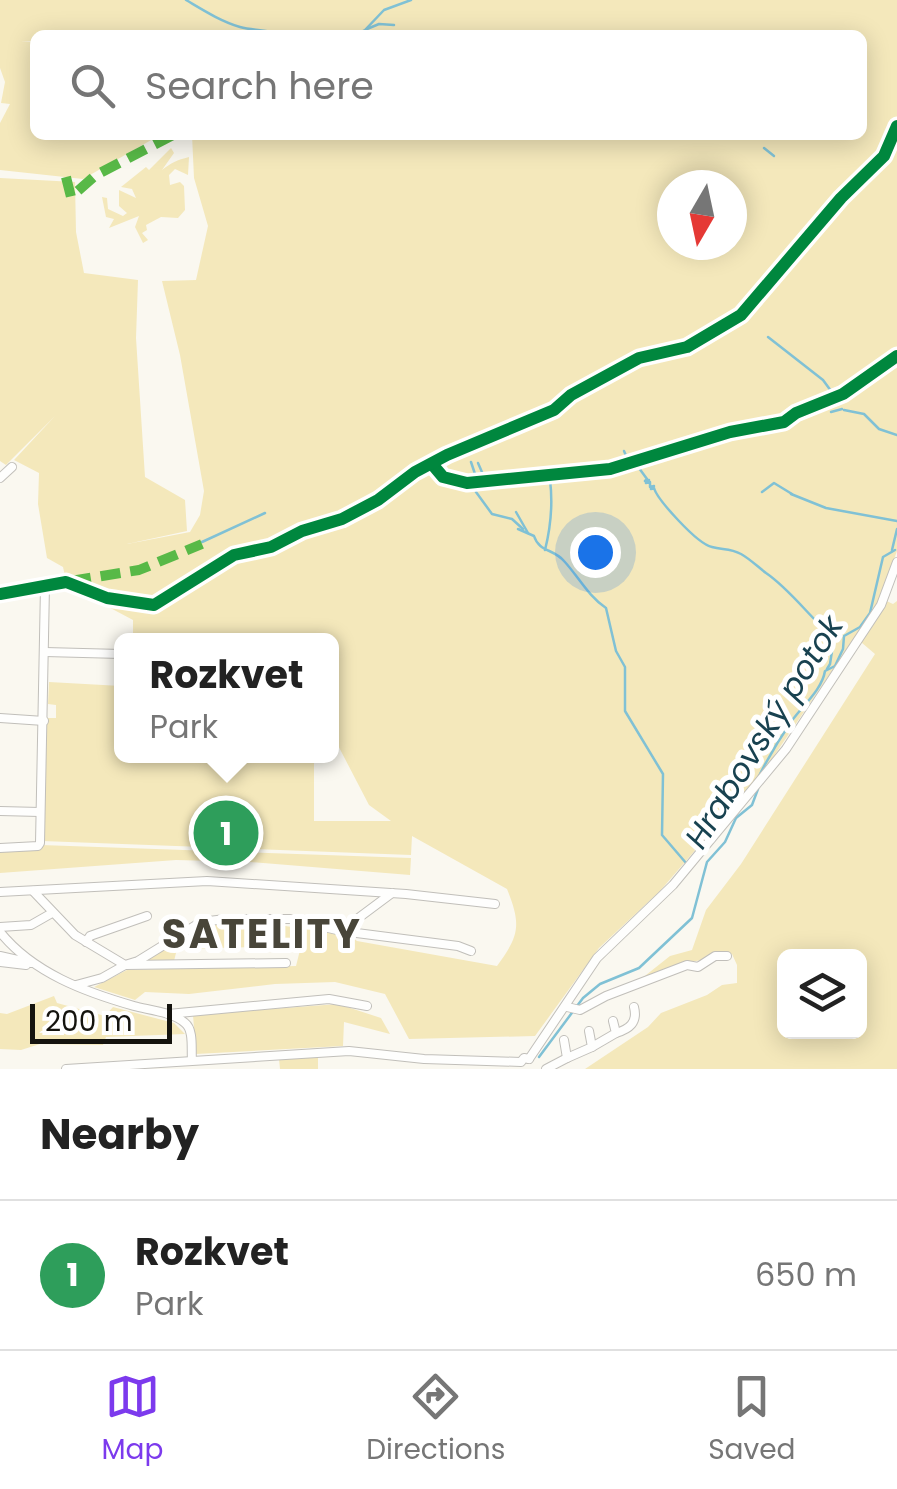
<!DOCTYPE html>
<meta charset="utf-8">
<style>
:root{--surface:#fff;--page:#f2f2f2;--text:#222;--muted:#767676;--line:#e0e0e0;--accent:#7c3aed}
body{margin:0;font-family:Poppins,sans-serif;background:var(--page);color:var(--text)}
.controls{position:absolute;right:30px;bottom:30px;display:grid;overflow:hidden;border-radius:15px;box-shadow:0 5px 25px #0003}
.controls button{width:90px;height:90px;display:grid;place-items:center;padding:0;border:0;border-bottom:2px solid var(--line);background:var(--surface);color:var(--text);font:50px sans-serif}
.compass{position:absolute;left:657px;top:170px;width:90px;height:90px;border-radius:50%;background:var(--surface);box-shadow:0 5px 25px #0003;rotate:189deg}
.scale{position:absolute;left:30px;bottom:25px;width:142px;box-sizing:border-box;padding-left:10px;border:5px solid #14130e;border-top:0;font-size:28px;line-height:35px;white-space:nowrap;color:#14130e;-webkit-text-stroke:8px #fff;paint-order:stroke}
.you{position:absolute;left:595px;top:552px;width:35px;height:35px;margin:-25px;border:8px solid #fff;border-radius:50%;background:#1a73e8;box-shadow:0 0 0 15px #1a73e833}
.badge{display:grid;place-items:center;width:65px;height:65px;border-radius:50%;background:var(--accent);color:#fff;font-size:32px;font-weight:700}
.pin{position:absolute;translate:-50% -50%;border:5px solid #fff;box-shadow:0 2px 10px #0006}
.popup{position:absolute;left:114px;top:633px;width:225px;height:130px;box-sizing:border-box;display:grid;place-content:center;border-radius:15px;background:var(--surface);filter:drop-shadow(0 2px 8px #0005);font-size:32px;white-space:nowrap;color:var(--muted)}
.popup b{font-size:38px;color:var(--text)}
.popup::after{content:'';position:absolute;left:50%;top:100%;margin-left:-20px;border:20px solid transparent;border-top-color:var(--surface)}
.list{margin:0;padding:0;list-style:none}
h2{display:flex;justify-content:space-between;align-items:center;height:130px;margin:0;padding:0 40px;font-size:42px}
h2 small{font-size:32px;font-weight:400;color:var(--muted)}
.list li{display:grid;grid-template-columns:65px 1fr auto;gap:30px;align-items:center;box-sizing:border-box;height:150px;padding:0 40px;border-top:2px solid var(--line)}
.list b{display:block;font-size:38px;white-space:nowrap}
.list p{margin:0;font-size:32px;white-space:nowrap;color:var(--muted)}
.list em{font-size:32px;font-style:normal;color:var(--muted)}
.icon{flex:none;width:55px;height:55px;fill:none;stroke:currentColor;stroke-width:2;stroke-linecap:round;stroke-linejoin:round}
.map{position:relative;flex:none;width:897px;height:1069px;overflow:hidden}
.search{position:absolute;background:var(--surface);box-shadow:0 5px 25px #0003;left:30px;right:30px;top:30px;height:110px;display:flex;align-items:center;gap:25px;box-sizing:border-box;padding:0 35px;border-radius:15px;color:var(--muted);font-size:38px}
.sheet{height:280px;background:var(--surface)}
nav{display:flex;justify-content:space-around;align-items:center;box-sizing:border-box;height:140px;border-top:2px solid var(--line);background:var(--surface);font-size:28px;color:var(--muted)}
nav a{display:grid;justify-items:center;gap:5px}
nav .on{color:var(--accent)}
.map>svg:first-child{display:block}
.green{fill:#f4e8bb;fill-rule:evenodd}
.lines{fill:none;stroke-linecap:round;stroke-linejoin:round}
.stream{stroke:#80c1d5;stroke-width:2.5}
.minor-casing{stroke:#c1bfba;stroke-width:10}
.minor{stroke:#fefefd;stroke-width:8}
.quiet{stroke:#58b947;stroke-width:10;stroke-dasharray:20 10;stroke-linecap:butt}
.cycleway-casing{stroke:#fff;stroke-width:19}
.cycleway{stroke:#00873e;stroke-width:12}
.labels{text-anchor:middle;stroke-width:10;stroke-linejoin:round;paint-order:stroke}
.water-label{font-size:32px;font-style:italic;fill:#184250;stroke:#fff}
.district-label{font-size:40px;font-weight:bold;letter-spacing:2.5px;fill:#484539;stroke:#fff}
</style>
<div class="map">
<svg width="897" height="1069" viewBox="0 0 897 1069">
<rect width="100%" height="100%" fill="#faf8f0"/>
<g class="green">
<path d="M 0,0 L 897,0 L 897,551 L 880,598 L 893,604 L 897,601 L 897,1069 L 585,1069 L 648,1027 L 661,1013 L 707,995 L 722,985 L 737,983 L 737,965 L 732,954 L 691,962 L 641,979 L 670,956 L 692,950 L 706,910 L 741,864 L 875,654 L 855,637 L 765,769 L 660,891 L 599,948 L 535,1036 L 409,1039 L 385,994 L 335,982 L 275,984 L 189,994 L 145,992 L 135,1000 L 94,987 L 127,970 L 296,966 L 301,946 L 177,949 L 174,961 L 144,963 L 203,924 L 278,925 L 349,935 L 357,941 L 497,966 C 520,935 521,924 507,889 L 412,836 L 411,855 L 42,841 L 47,718 L 56,718 L 56,705 L 48,704 L 49,682 L 121,686 L 121,756 L 314,756 L 314,821 L 391,821 L 369,805 L 331,732 L 331,640 L 133,638 L 133,620 L 67,585 L 63,567 L 47,558 L 38,504 L 39,473 L 14,460 L 55,416 L 6,465 L 0,461 L 0,178 L 75,182 L 76,232 L 84,273 L 138,280 L 136,338 L 145,477 L 185,500 L 187,531 L 127,544 L 190,532 L 200,515 L 204,491 L 180,355 L 162,281 L 196,280 L 208,226 L 194,178 L 192,135 L 862,135 L 862,35 L 35,35 L 35,41 L 21,42 L 35,42 L 35,135 L 160,135 L 83,179 L 0,170 L 0,123 L 10,104 L 1,103 L 5,82 L 0,68 ZM 672,185 L 732,185 L 732,245 L 672,245 ZM 784,956 L 860,956 L 860,1032 L 784,1032 Z"/>
<path d="M 171,148 L 174,153 L 162,170 C 171,163 177,160 189,157 L 188,175 L 175,169 L 169,175 L 170,185 L 180,182 L 184,186 L 185,210 L 178,218 L 161,217 L 146,225 L 147,230 L 142,233 L 148,240 L 143,243 L 135,227 L 139,216 L 109,228 L 114,219 L 106,217 L 102,197 L 107,198 L 108,209 L 123,216 L 127,213 L 119,206 L 119,190 L 136,198 L 132,189 L 121,187 L 146,167 L 149,170 Z"/>
<polygon points="41,845 411,858 410,875 250,862 176,860 0,873 0,851"/>
<polygon points="54,996 57,1003 105,1016 113,1007 174,1023 185,1034 106,1037 103,1045 40,1044 21,1050 0,1049 0,1013 7,1014"/>
<polygon points="338,1004 381,1018 390,1034 344,1022 343,1046 196,1054 193,1015"/>
<polygon points="318,1056 318,1069 280,1069 279,1059"/>
</g>
<g class="lines">
<g class="stream">
<path d="M 186,0 C 203,10 220,21 240,27 C 254,31 268,29 282,35"/>
<polyline points="367,29 379,24 394,25"/>
<polyline points="355,35 365,30 384,10 411,0"/>
<polyline points="764,148 774,156"/>
<polyline points="768,337 823,380 834,395"/>
<polyline points="844,410 864,414 879,429 897,435"/>
<polyline points="831,412 842,409"/>
<polyline points="624,451 627,458 634,457"/>
<polyline points="471,462 477,480 614,466 629,459"/>
<polyline points="478,463 485,479"/>
<path d="M 636,464 L 647,479 L 645,481 L 649,480 L 646,483 L 650,482 L 650,487 L 654,486 L 651,489 L 654,488 C 657,499 697,544 712,547 C 722,550 730,548 741,554 C 750,559 758,567 766,573 C 791,590 810,618 834,638 L 830,664 L 827,669"/>
<polyline points="476,492 492,514 512,519 523,529"/>
<polyline points="762,492 774,483 792,494"/>
<polyline points="791,494 826,508 897,521"/>
<polyline points="516,512 528,533"/>
<path d="M 518,529 L 534,536 C 539,552 554,549 564,561 C 578,576 588,596 606,608 L 616,651 L 625,667 L 625,711 L 663,774 L 662,835 L 686,863"/>
<polyline points="202,542 265,513"/>
<path d="M 545,550 C 551,526 553,504 550,480"/>
<polyline points="892,550 897,529"/>
<polyline points="142,640 147,636"/>
<path d="M 759,776 C 768,758 780,738 791,722 C 802,706 822,690 825,671 L 835,666 L 843,649 L 844,636 L 860,627 L 870,613 L 883,557 L 895,550"/>
<polyline points="539,1057 583,998 600,984 639,968 692,918 707,862 725,842 736,818 752,805 758,789"/>
</g>
<g class="minor-casing">
<g id="minor">
<polyline points="0,478 12,467"/>
<polyline points="0,594 45,586 40,843 38,846 0,848"/>
<polyline points="45,652 121,654"/>
<polyline points="0,718 44,721"/>
<polyline points="0,811 40,812"/>
<polyline points="33,891 75,935 125,965 138,961 201,922 225,919 290,919 341,931 458,946 471,951"/>
<polyline points="0,892 207,881 406,894 495,904"/>
<polyline points="0,927 31,925 52,913"/>
<polyline points="341,931 392,893"/>
<path d="M 0,932 C 33,973 85,992 134,1006 C 149,1010 173,1012 185,1023 C 194,1030 191,1049 192,1060"/>
<polyline points="86,942 90,936 147,916"/>
<polyline points="0,956 31,963"/>
<polyline points="0,962 26,965"/>
<polyline points="76,985 102,978 125,965 286,963"/>
<polyline points="567,1007 580,1010 606,996 687,965 698,967 715,956 727,956"/>
<polyline points="168,1014 329,999 367,1006"/>
<path d="M 616,1033 C 629,1029 638,1023 634,1007"/>
<polyline points="592,1047 616,1033 613,1021"/>
<polyline points="567,1058 592,1047 589,1031"/>
<polyline points="529,1059 597,958 673,885 786,749 881,605 897,562"/>
<polyline points="66,1069 349,1051 424,1059 521,1062 524,1058 529,1059"/>
<polyline points="546,1069 567,1058 564,1040"/>
</g>
</g>
<use href="#minor" class="minor"/>
<g class="quiet">
<polyline points="66,177 71,197 96,175 173,135"/>
<polyline points="71,581 139,570 202,544"/>
</g>
<g class="cycleway-casing">
<g id="cycleway">
<polyline points="432,464 443,477 467,483 610,469 730,432 784,422 796,413 843,394 897,356"/>
<polyline points="0,594 66,582 107,598 154,605 234,555 271,547 302,531 342,519 378,500 415,472 447,455 554,410 571,395 639,358 687,347 741,315 841,198 884,156 897,126"/>
</g>
</g>
<use href="#cycleway" class="cycleway"/>
</g>
<g class="labels">
<g class="water-label">
<text transform="translate(764 732) rotate(-58)" y="11">Hrabovský potok</text>
</g>
<g class="district-label">
<text x="262" y="948">SATELITY</text>
</g>
</g>
</svg>
<div class="controls">
<button><svg class="icon" aria-label="layers" viewBox="0 0 24 24"><path d="M12 4l9 5-9 5-9-5zM3 14l9 5 9-5"/></svg></button>
</div>
<svg class="compass" viewBox="-18 -18 36 36"><path d="M0-13l5 13h-10z" fill="#e53935"/><path d="M0 13l5-13h-10z" fill="#767676"/></svg>
<div class="scale">200 m</div>
<div class="you"></div>
<div class="pin badge" style="left:226px;top:833px;background:#2e9e5b">1</div>
<div class="popup"><b>Rozkvet</b>Park</div>
<div class="search"><svg class="icon" aria-label="search" viewBox="0 0 24 24"><circle cx="10" cy="10" r="6"/><path d="M15 15l6 6"/></svg>Search here</div>
</div>
<section class="sheet">
<h2>Nearby<small></small></h2>
<ul class="list">
<li><span class="badge" style="background:#2e9e5b">1</span><div><b>Rozkvet</b><p>Park</p></div><em>650 m</em></li>
</ul>
</section>
<nav>
<a class="on"><svg class="icon" aria-label="map" viewBox="0 0 24 24"><path d="M3 6l6-2 6 2 6-2v14l-6 2-6-2-6 2zM9 4v14M15 6v14"/></svg>Map</a>
<a><svg class="icon" aria-label="directions" viewBox="0 0 24 24"><path d="M12 3l9 9-9 9-9-9zM9 14v-3h6M13 9l2 2-2 2"/></svg>Directions</a>
<a><svg class="icon" aria-label="saved" viewBox="0 0 24 24"><path d="M7 4h10v16l-5-4-5 4z"/></svg>Saved</a>
</nav>
